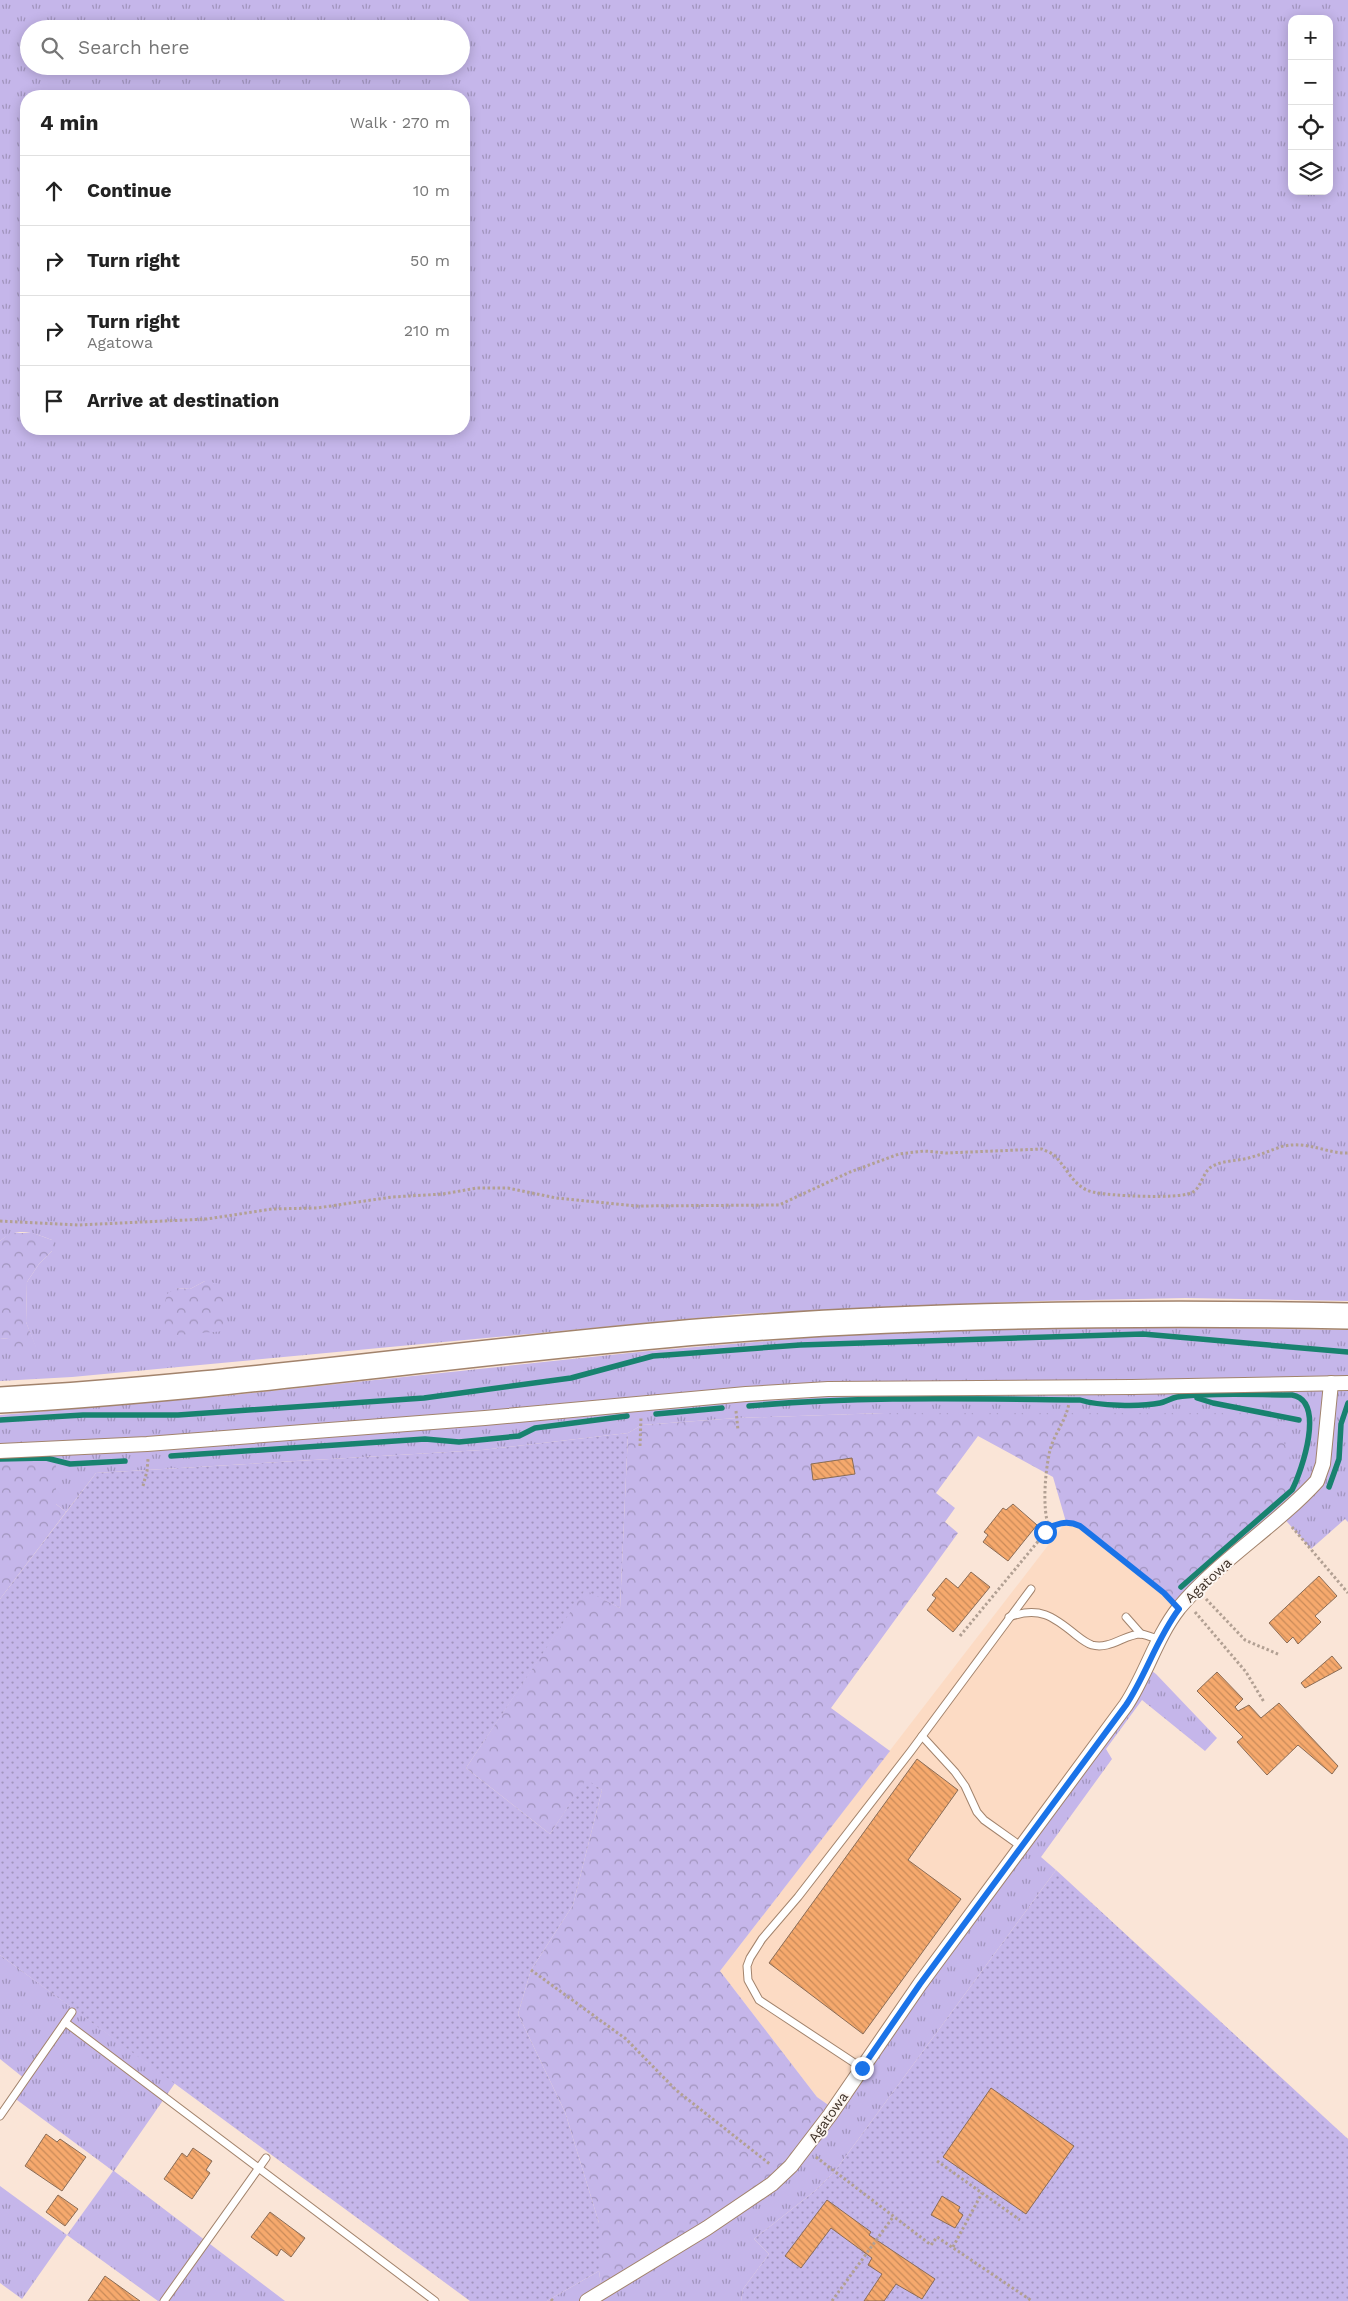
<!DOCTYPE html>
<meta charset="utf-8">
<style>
:root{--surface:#fff;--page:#f2f2f2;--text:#222;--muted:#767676;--line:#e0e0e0}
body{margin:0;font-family:"Work Sans",sans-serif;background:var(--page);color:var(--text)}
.controls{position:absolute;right:15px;top:15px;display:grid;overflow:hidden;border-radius:10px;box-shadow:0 2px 12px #0003}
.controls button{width:45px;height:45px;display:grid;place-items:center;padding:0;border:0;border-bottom:1px solid var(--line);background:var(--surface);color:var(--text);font:25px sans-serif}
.stop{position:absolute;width:15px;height:15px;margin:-11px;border:4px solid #1a73e8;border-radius:50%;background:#fff}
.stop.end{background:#1a73e8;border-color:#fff;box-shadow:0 1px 5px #0008}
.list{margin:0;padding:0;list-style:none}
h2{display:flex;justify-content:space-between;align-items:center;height:65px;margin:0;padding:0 20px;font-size:21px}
h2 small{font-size:16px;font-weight:400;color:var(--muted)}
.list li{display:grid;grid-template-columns:32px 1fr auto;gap:15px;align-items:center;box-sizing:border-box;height:70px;padding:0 20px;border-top:1px solid var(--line)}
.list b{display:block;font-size:19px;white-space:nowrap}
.list p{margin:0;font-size:16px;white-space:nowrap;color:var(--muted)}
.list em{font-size:16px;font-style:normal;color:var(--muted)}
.icon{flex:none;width:28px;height:28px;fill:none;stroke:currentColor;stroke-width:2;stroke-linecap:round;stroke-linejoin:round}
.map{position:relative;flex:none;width:1348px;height:2301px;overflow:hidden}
.search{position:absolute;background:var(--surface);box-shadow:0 2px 12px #0003;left:20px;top:20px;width:450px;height:55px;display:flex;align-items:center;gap:12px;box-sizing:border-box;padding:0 18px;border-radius:28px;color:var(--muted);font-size:19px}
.panel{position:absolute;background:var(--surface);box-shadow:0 2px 12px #0003;left:20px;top:90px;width:450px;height:345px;border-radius:20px}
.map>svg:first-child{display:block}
.built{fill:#fcdbc4}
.grass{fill:url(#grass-tufts);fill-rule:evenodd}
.forest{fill:url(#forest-crowns)}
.park{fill:url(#park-dots)}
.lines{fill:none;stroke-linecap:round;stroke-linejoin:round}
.stream{stroke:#18826f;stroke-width:5.5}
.building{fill:url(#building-back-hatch);stroke:#8a6c56}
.lane-casing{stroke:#a2836c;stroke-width:9}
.street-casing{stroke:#a2836c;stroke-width:16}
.highway-casing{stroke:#a2836c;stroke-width:28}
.path{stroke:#b2a093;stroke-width:3;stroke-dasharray:2.5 2.5;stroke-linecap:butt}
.lane{stroke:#fff;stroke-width:7}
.street{stroke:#fff;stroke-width:14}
.highway{stroke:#fff;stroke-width:25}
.route{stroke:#1a73e8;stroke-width:6}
.labels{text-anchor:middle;stroke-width:4;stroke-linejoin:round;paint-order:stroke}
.street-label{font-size:14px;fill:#3d3026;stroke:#fcf5f0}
</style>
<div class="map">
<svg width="1348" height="2301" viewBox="0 0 1348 2301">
<defs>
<pattern id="grass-tufts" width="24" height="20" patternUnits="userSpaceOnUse" patternTransform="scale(1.25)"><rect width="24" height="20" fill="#c5b6ea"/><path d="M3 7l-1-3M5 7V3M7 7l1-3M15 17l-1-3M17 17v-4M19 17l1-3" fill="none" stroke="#a194bd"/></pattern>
<pattern id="forest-crowns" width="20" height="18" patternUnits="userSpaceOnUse" patternTransform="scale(1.25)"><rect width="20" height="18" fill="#c5b6ea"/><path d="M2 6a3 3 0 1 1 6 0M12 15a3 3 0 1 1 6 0" fill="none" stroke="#a194bd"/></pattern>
<pattern id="park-dots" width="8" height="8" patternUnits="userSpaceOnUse" patternTransform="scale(1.25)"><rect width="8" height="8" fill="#c5b6ea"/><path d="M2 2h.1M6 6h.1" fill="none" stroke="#a194bd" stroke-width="1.8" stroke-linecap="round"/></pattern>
<pattern id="building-back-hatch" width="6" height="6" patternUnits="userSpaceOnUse" patternTransform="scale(1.25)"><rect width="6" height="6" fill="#f6a96d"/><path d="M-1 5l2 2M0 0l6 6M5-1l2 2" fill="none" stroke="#c88a59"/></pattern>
</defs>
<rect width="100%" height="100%" fill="#fae5d7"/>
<polygon class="built" points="1066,1522 1080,1525 1164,1593 1179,1609 1142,1680 834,2109 817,2097 720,1971"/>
<g class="grass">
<path d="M 0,0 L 1348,0 L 1348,1301 L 1186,1298 L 1038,1301 L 740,1314 L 72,1377 L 0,1381 L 0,1338 L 9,1339 L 36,1348 L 26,1322 L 27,1282 L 39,1264 L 52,1251 L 52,1240 C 33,1233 18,1226 0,1241 ZM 1292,19 L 1329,19 L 1329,191 L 1292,191 ZM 29,29 L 461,29 L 461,66 L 29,66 ZM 26,96 L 464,96 L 464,429 L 26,429 ZM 205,1281 L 166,1336 L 176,1288 L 190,1289 Z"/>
<polygon points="1041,1327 1166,1327 1348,1330 1348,1522 1345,1519 1311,1549 1281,1515 1298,1477 1259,1413 884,1413 737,1418 642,1425 628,1433 482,1450 96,1473 66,1512 56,1504 56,1449 0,1451 0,1415 224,1396 648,1351 851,1334"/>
<polygon points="1148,1668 1156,1674 1217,1738 1205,1751 1142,1700 1106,1749 1112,1759 1041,1857 1056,1870 835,2171 816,2190 754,2239 769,2254 743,2289 741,2301 547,2301 599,2271 602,2292 772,2184"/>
<polygon points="0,1955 175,2083 114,2171 285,2301 158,2301 67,2235 22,2299 0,2283 0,2186 67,2235 113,2171 13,2097 25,2079 0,2059"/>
</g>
<g class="forest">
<polygon points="10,1233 33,1233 52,1240 52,1251 39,1264 27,1282 26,1322 37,1349 13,1349 9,1339 0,1338 0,1241"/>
<polygon points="205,1281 220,1284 224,1302 225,1331 166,1336 163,1310 167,1294 176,1288 190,1289"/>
<polygon points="884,1413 1259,1413 1273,1415 1298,1477 1292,1490 1300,1499 1179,1609 1164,1593 1080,1525 1066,1522 1053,1477 978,1436 936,1493 955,1508 945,1522 958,1533 831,1708 890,1751 720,1971 817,2097 834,2109 791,2166 602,2292 599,2271 599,2223 565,2112 518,2014 531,1970 573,1905 602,1790 586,1780 550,1834 466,1768 585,1589 620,1608 628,1433 642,1425 737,1418"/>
<polygon points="56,1448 56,1504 66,1512 0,1599 0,1451"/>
</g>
<g class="park">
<polygon points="628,1433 620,1608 585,1590 466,1768 550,1834 586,1779 602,1790 573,1905 531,1970 518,2014 565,2112 599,2223 599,2271 547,2301 470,2301 0,1955 0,1599 96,1473 482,1450"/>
<polygon points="1056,1870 1348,2139 1348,2301 741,2301 743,2289 769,2254 754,2239 816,2190 835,2171"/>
</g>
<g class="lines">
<g class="stream">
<polyline points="1197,1398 1213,1403 1299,1420"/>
<path d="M 749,1406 C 859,1396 970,1399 1080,1400 C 1099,1406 1140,1407 1160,1403 C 1166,1402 1171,1398 1177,1397 C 1212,1392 1257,1395 1292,1395 C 1326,1401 1302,1470 1292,1490 L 1181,1587"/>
<polyline points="656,1414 722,1408"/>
<polyline points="0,1420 83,1415 178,1415 424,1398 571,1378 653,1356 800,1345 1143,1334 1348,1352"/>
<polyline points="171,1456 425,1439 459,1442 519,1436 535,1428 627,1416"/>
<polyline points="0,1459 46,1458 70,1464 125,1461"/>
<polyline points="1329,1487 1339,1459 1341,1424 1348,1403"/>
</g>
</g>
<g class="building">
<polygon points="852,1458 855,1474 813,1480 811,1464"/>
<polygon points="1013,1504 1037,1525 1008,1561 983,1542 988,1535 984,1532 1003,1508 1006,1510"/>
<polygon points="971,1572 990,1587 953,1632 927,1610 936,1598 932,1595 946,1578 958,1588"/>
<polygon points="1319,1576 1337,1596 1315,1616 1321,1622 1298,1644 1293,1637 1287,1643 1269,1623"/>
<polygon points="1332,1656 1342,1668 1305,1688 1301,1683"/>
<polygon points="1217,1672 1243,1699 1235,1707 1238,1711 1249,1705 1261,1718 1279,1703 1338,1766 1332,1774 1298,1745 1267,1775 1237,1742 1243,1737 1197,1691"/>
<polygon points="917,1759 958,1790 908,1860 961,1899 863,2034 769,1963"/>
<polygon points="991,2088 1074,2146 1026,2214 943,2157"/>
<polygon points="46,2134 57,2142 60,2139 86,2157 62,2191 25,2166"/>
<polygon points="193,2148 212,2161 206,2170 210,2173 192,2199 164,2179 182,2153 187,2157"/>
<polygon points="58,2195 78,2209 65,2226 46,2212"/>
<polygon points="942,2196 960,2207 958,2211 963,2215 955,2228 931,2215"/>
<polygon points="827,2200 871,2232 869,2235 935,2279 922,2299 896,2284 884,2301 864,2301 882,2274 868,2265 872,2258 831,2228 801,2268 785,2256"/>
<polygon points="270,2212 305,2238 291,2257 281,2249 277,2256 251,2237"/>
<polygon points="105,2276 140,2301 88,2301"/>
</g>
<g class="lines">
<g class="lane-casing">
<g id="lane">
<path d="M 1009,1617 C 1039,1606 1053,1616 1076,1635 C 1081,1639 1086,1643 1092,1645 C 1110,1650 1125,1634 1141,1634 C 1147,1635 1154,1638 1160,1640"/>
<polyline points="1126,1617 1141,1634"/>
<polyline points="922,1736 955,1772 965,1786 977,1812 984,1820 1022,1847"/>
<polyline points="65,2022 435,2301"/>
<polyline points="862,2068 759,2000 748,1980 747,1966 750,1958 762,1939 798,1897 911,1751 1031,1589"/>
<polyline points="0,2116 72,2012"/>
<polyline points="164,2301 266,2158"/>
</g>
</g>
<g class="street-casing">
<g id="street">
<polyline points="0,1451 147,1444 485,1418 746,1394 828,1389 1132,1387 1348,1383"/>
<path d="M 587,2301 L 707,2228 L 772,2184 L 791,2166 L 830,2115 L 920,1984 L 1126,1705 C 1146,1675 1156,1637 1179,1608 C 1219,1560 1275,1527 1317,1481 L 1323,1464 L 1331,1383"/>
</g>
</g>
<g class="highway-casing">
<path id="highway" d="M 0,1400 C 237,1387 473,1350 710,1331 C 923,1314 1135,1312 1348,1316"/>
</g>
<g class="path">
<path d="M 0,1221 L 78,1225 L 207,1219 L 272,1209 L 317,1208 L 392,1197 L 443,1194 L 477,1188 L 508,1188 L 556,1198 L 635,1206 L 779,1205 L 850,1172 L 899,1154 L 924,1151 L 946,1153 L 1042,1149 C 1046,1151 1052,1153 1055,1156 C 1067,1168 1074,1188 1093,1192 C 1109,1196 1177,1199 1191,1193 C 1203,1188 1202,1169 1215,1165 C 1226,1160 1240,1161 1252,1157 C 1263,1154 1273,1149 1284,1146 C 1309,1141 1328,1154 1348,1153"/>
<polyline points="736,1411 738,1430"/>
<polyline points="640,1446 641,1417"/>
<polyline points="143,1486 147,1471 148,1459"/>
<polyline points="1292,1527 1348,1593"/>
<path d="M 1049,1528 C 1042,1508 1045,1472 1050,1450 C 1054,1434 1066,1421 1069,1403"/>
<polyline points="1206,1599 1245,1640 1280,1655"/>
<polyline points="1195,1612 1246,1672 1264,1702"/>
<path d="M 960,1636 L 1045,1533 C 1054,1523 1067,1520 1080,1525 L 1169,1598"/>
<polyline points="531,1970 626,2039 676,2090 771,2165"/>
<polyline points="816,2157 931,2245 937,2237 1032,2301"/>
<polyline points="937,2161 1020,2220"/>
<polyline points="953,2247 982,2193"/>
<polyline points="551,2299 553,2301"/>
<polyline points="832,2301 893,2217"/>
</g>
<use href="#lane" class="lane"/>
<use href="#street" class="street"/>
<use href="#highway" class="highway"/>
</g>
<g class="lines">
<path class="route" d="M 862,2068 L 920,1984 L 1126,1705 C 1146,1675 1157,1638 1179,1609 L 1164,1593 L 1080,1526 C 1067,1520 1054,1523 1045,1532"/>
</g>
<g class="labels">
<g class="street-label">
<text transform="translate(1208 1580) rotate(-43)" y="5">Agatowa</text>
<text transform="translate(828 2117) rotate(-55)" y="5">Agatowa</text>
</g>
</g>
</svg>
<div class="controls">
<button>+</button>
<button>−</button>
<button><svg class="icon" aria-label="locate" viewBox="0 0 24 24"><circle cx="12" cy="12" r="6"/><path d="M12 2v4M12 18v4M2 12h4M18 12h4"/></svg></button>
<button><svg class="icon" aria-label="layers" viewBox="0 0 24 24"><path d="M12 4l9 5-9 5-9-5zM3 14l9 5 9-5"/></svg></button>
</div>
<div class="stop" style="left:1045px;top:1532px"></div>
<div class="stop end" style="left:862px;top:2068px"></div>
<div class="search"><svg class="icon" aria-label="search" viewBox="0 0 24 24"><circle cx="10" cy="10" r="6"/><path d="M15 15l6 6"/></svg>Search here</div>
<section class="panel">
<h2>4 min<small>Walk · 270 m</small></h2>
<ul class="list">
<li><svg class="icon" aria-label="ahead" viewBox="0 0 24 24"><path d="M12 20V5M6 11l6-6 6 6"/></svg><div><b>Continue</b></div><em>10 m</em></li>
<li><svg class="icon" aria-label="right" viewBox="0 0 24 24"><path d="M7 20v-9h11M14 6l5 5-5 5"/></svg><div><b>Turn right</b></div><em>50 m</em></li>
<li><svg class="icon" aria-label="right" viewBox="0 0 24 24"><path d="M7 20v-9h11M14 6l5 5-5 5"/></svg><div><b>Turn right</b><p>Agatowa</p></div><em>210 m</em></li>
<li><svg class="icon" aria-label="arrive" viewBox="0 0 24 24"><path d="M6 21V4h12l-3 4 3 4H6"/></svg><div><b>Arrive at destination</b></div></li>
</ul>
</section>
</div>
